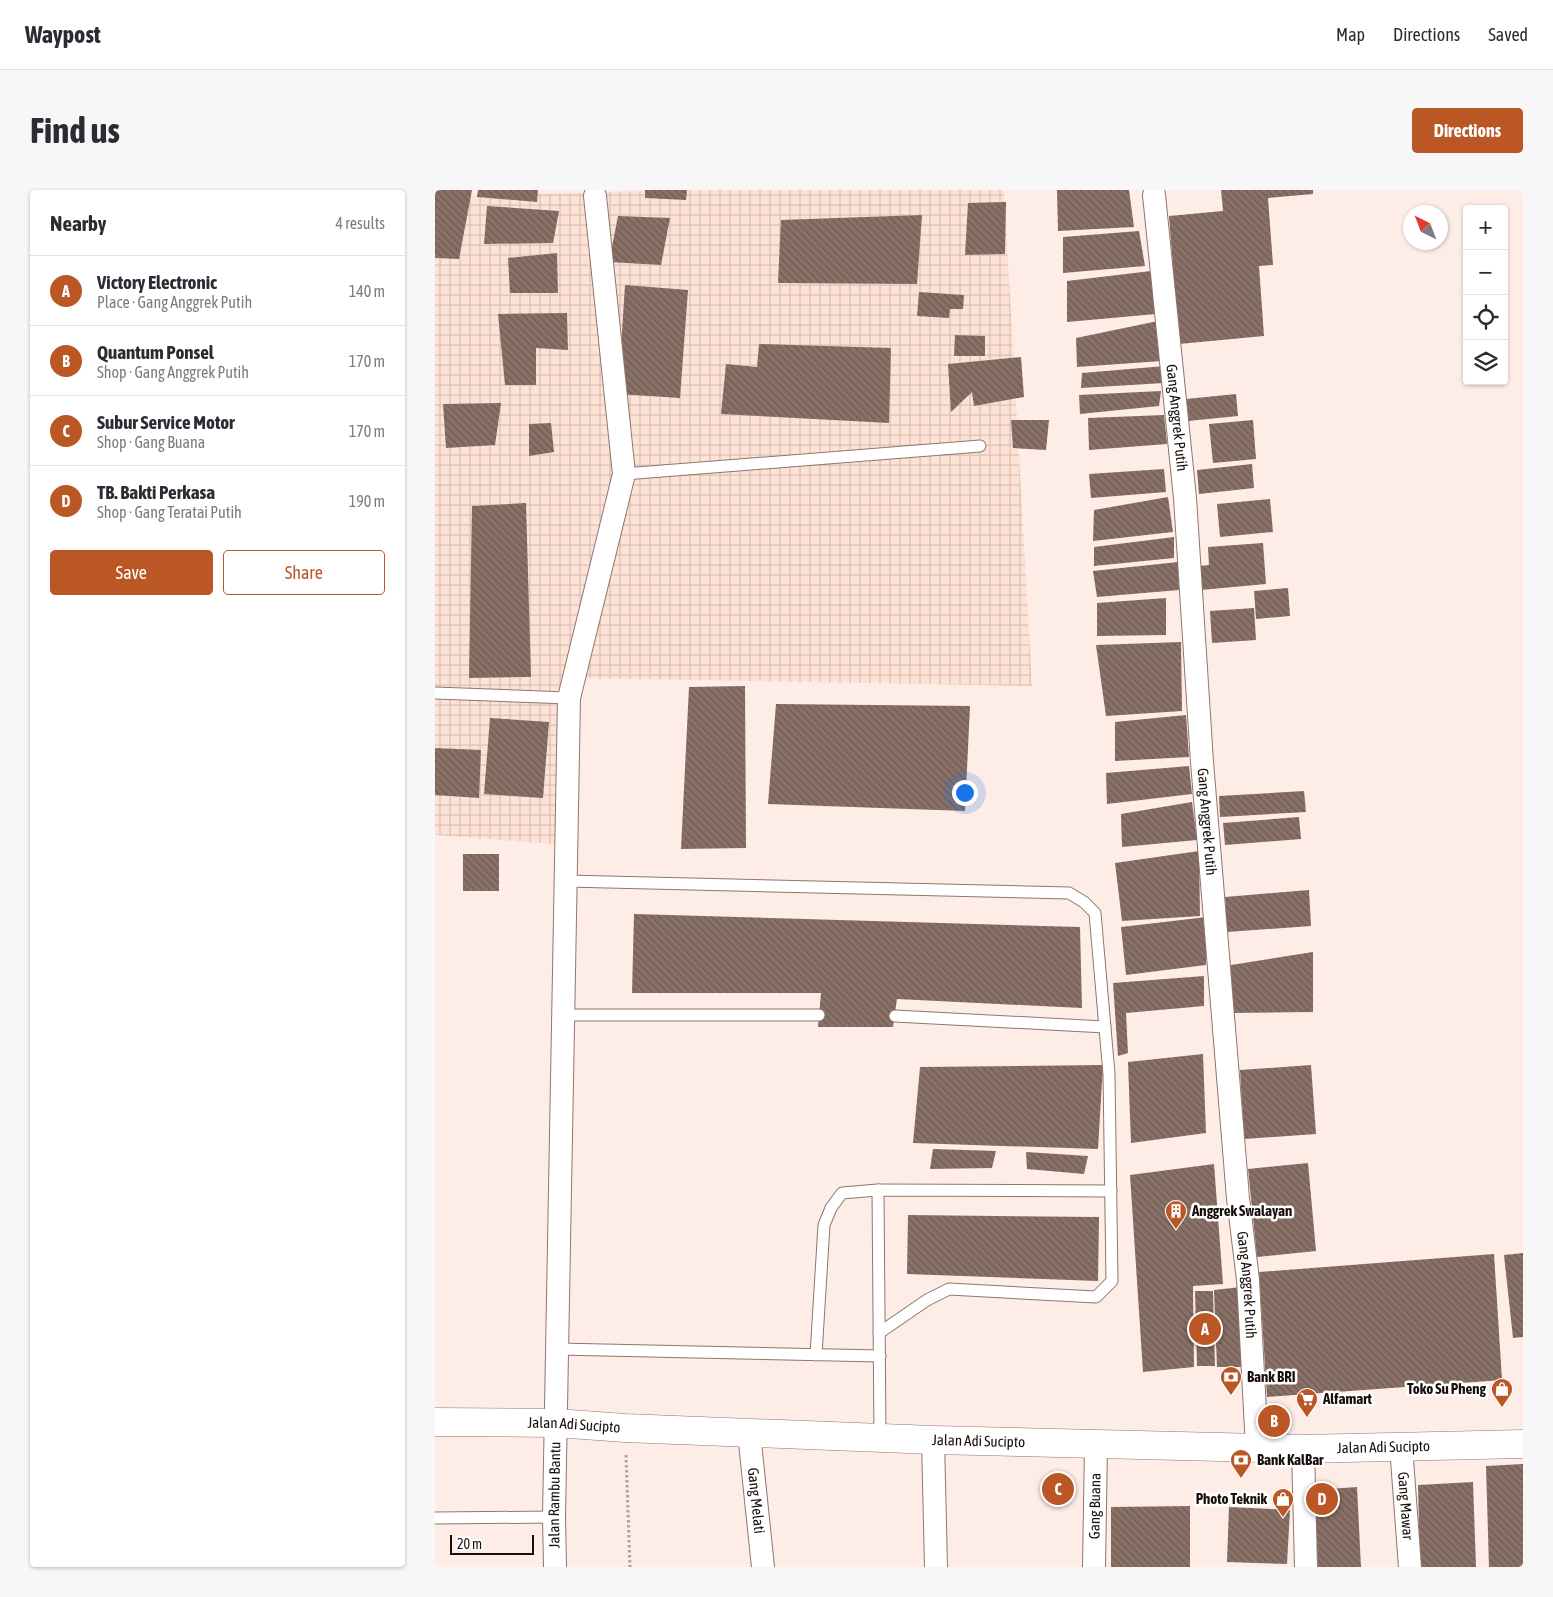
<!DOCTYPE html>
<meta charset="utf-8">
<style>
:root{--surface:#fff;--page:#f7f7f7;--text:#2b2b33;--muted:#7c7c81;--line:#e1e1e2;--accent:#bb5625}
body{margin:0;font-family:"Asap Condensed",sans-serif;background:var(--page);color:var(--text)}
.controls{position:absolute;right:15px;top:15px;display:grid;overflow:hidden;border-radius:5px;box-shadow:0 1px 4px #0004}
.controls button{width:45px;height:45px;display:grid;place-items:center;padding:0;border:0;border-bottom:1px solid var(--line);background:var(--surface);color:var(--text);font:25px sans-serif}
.compass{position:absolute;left:968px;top:15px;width:45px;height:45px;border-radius:50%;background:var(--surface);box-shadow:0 1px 4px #0004;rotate:318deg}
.scale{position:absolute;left:15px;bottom:12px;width:84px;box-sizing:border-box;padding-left:5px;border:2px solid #180f0c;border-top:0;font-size:14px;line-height:18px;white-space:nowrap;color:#180f0c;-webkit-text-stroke:4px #fefffe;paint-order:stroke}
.you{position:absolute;left:529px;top:602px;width:18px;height:18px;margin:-12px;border:4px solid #fff;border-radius:50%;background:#1a73e8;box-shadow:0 0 0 8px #1a73e833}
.badge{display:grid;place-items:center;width:32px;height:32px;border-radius:50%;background:var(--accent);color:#fff;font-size:16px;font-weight:700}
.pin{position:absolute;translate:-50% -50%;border:2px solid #fff;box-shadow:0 1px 5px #0006}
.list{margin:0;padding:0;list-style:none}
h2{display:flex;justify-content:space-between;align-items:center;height:65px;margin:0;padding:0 20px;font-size:21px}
h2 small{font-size:16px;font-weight:400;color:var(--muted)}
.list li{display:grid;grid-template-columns:32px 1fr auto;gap:15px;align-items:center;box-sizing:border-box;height:70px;padding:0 20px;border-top:1px solid var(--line)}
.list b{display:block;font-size:19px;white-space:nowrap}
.list p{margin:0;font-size:16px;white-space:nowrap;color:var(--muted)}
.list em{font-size:16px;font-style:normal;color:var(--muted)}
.actions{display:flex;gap:10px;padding:15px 20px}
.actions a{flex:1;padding:11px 0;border:1px solid var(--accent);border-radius:5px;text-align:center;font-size:18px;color:var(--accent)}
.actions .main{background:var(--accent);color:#fff}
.icon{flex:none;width:28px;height:28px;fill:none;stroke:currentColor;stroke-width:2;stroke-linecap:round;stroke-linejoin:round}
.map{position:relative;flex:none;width:1088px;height:1377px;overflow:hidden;border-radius:5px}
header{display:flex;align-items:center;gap:30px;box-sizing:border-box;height:70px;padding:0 25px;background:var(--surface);border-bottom:1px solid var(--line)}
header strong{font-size:24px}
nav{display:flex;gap:28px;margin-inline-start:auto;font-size:18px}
.intro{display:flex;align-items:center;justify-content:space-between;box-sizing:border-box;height:120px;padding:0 30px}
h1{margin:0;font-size:35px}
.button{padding:12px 22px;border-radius:5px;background:var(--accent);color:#fff;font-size:18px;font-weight:700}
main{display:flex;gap:30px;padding:0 30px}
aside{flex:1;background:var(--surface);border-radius:5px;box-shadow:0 1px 4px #0004}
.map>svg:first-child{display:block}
.industrial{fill:url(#industrial-grid)}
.building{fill:url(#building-back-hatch)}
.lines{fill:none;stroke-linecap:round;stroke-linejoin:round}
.service-casing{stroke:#8e766c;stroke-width:13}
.minor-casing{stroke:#8e766c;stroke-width:24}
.secondary-casing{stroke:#8e766c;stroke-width:29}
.path{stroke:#afa19c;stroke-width:3;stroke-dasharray:2.5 2.5;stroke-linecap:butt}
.service{stroke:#fff;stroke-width:11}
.minor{stroke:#fff;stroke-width:22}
.secondary{stroke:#fff;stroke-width:28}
.labels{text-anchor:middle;stroke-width:5;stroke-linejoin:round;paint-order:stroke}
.street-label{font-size:15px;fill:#180f0c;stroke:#fefffe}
.poi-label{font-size:15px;font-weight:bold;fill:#180f0c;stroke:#fefffe;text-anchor:start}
</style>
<header>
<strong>Waypost</strong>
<nav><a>Map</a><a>Directions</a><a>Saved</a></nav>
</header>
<div class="intro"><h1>Find us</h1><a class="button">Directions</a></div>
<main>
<aside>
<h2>Nearby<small>4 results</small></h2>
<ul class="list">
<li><span class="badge">A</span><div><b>Victory Electronic</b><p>Place · Gang Anggrek Putih</p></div><em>140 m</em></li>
<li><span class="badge">B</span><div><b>Quantum Ponsel</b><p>Shop · Gang Anggrek Putih</p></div><em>170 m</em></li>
<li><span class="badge">C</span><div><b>Subur Service Motor</b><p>Shop · Gang Buana</p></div><em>170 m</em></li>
<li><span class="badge">D</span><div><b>TB. Bakti Perkasa</b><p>Shop · Gang Teratai Putih</p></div><em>190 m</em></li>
</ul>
<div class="actions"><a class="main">Save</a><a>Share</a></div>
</aside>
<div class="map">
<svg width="1088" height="1377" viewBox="0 0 1088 1377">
<defs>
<pattern id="industrial-grid" width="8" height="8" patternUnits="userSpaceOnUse" patternTransform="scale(1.25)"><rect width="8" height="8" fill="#fee2d6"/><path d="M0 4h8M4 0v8" fill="none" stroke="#d9c1b6"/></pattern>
<pattern id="building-back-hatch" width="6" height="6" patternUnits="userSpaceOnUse" patternTransform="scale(1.25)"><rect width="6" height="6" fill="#897167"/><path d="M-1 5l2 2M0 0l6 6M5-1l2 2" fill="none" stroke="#6f5b53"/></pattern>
</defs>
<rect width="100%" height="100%" fill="#feede7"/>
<polygon class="industrial" points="246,0 569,0 597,496 139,488 131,655 0,645 0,7"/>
<g class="building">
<polygon points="0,0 37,0 24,69 0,68"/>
<polygon points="43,0 103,0 102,12 42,7"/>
<polygon points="210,0 252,0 251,10 210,8"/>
<polygon points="622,0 694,0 699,37 623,41"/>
<polygon points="786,0 878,0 878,4 833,8 838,75 824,76 829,146 744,154 734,26 788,21"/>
<polygon points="571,12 570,64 530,65 533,13"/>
<polygon points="52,16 124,21 118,53 49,54"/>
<polygon points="487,25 482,94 343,93 346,30"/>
<polygon points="183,26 235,28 226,75 174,72"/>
<polygon points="704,41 710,76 628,83 628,47"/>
<polygon points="122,63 123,103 75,103 73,68"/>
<polygon points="716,81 721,124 632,132 632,91"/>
<polygon points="190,95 253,100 245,208 183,204"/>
<polygon points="484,102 529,105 528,119 515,119 514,128 482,126"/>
<polygon points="132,123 133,160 101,158 101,195 70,195 63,124"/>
<polygon points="723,131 727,171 642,177 641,148"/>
<polygon points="520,145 550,146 550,166 519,166"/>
<polygon points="324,154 456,158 454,233 286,224 291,174 322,177"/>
<polygon points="586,167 589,207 539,216 537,202 516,222 513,174"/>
<polygon points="730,176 729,193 646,198 647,183"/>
<polygon points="726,201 724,216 645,224 644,205"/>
<polygon points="801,204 803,226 753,231 751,209"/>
<polygon points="66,213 60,255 11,258 8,214"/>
<polygon points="729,225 732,254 654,260 653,228"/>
<polygon points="576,230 614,230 611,260 578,258"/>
<polygon points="818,230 821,269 778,273 774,234"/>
<polygon points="116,233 119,262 94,266 94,234"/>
<polygon points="817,274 819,298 764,304 762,280"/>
<polygon points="729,279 731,302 656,308 654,284"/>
<polygon points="733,307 738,342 658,351 659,320"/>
<polygon points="835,309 838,342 785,347 782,314"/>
<polygon points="91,313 96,487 34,488 37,316"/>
<polygon points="739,347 739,368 659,376 659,357"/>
<polygon points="828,353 831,394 766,400 764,376 774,375 773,357"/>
<polygon points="743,372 744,400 662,407 658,381"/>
<polygon points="853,398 855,426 821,429 819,401"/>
<polygon points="731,408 731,445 662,446 662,413"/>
<polygon points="819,418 821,450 777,453 775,421"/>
<polygon points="746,452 747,521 671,526 661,455"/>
<polygon points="310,496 311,658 246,659 254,497"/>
<polygon points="341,514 535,516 530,621 333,614"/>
<polygon points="751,525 754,567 680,571 680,532"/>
<polygon points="55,528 114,532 108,608 49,604"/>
<polygon points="0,558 46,560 44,608 0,605"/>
<polygon points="754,576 757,604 672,614 671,583"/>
<polygon points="869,601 871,622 785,627 784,606"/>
<polygon points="757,612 762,650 687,657 686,624"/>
<polygon points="864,627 866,649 790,655 788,633"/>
<polygon points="764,661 765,726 687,731 680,673"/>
<rect x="28" y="664" width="36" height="37"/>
<polygon points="874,700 876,736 792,742 790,707"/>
<polygon points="199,724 645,737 647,818 462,809 458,837 383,837 386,803 197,803"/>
<polygon points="772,727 771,775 691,785 686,737"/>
<polygon points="878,762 878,822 796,823 796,775"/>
<polygon points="769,786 769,816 691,823 693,863 683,866 678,793"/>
<polygon points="768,864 771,943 696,953 693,872"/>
<polygon points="668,875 663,959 478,953 485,877"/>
<polygon points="876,875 881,944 809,949 805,880"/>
<polygon points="498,959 561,961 557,978 495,979"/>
<polygon points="591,962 653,966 649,984 592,979"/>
<polygon points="873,973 881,1061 822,1067 813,979"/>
<polygon points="779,974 788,1094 758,1096 759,1177 708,1182 695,985"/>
<polygon points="473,1025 664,1027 663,1091 472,1084"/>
<polygon points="1088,1063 1088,1147 1078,1148 1069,1065"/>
<polygon points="1059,1064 1067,1190 832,1207 824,1082"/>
<polygon points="806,1097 811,1177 782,1177 779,1100"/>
<polygon points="760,1101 778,1101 780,1176 762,1176"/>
<polygon points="1088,1274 1088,1377 1054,1377 1051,1276"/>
<polygon points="1038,1292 1041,1377 985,1377 983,1295"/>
<polygon points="922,1297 926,1377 883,1377 879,1300"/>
<polygon points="755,1316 755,1377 676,1377 676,1317"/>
<polygon points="794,1317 855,1320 852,1374 792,1372"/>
</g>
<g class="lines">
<g class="service-casing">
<g id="service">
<polyline points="189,284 545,256"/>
<polyline points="0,503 134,508"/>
<polyline points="131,691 634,703 649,712 660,723 674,884 677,1091 661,1107 514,1099 492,1110 444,1143"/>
<polyline points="129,825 384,825"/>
<polyline points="460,826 670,837"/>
<polyline points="443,1000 445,1248"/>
<polyline points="123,1159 445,1166"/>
<polyline points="381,1165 389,1035 396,1018 407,1003 443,1000 676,1001"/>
<polyline points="0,1328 119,1327"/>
</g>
</g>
<g class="minor-casing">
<g id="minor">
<path id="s1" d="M 719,5 L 750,308 L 767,572 L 803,1008 L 813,1090 L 822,1258"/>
<path id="s2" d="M 314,1243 L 328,1377"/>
<polyline points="498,1250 501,1377"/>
<path id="s3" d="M 966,1256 L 975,1377"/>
<polyline points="868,1259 871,1377"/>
<path id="s4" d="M 120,1377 L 119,1327 L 134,508 L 189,284 L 160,6"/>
<path id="s5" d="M 659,1377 L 661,1255"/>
</g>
</g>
<g class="secondary-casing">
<g id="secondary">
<path id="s6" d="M 0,1232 L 121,1233 L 190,1238 L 498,1250 L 868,1259 L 1088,1254"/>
</g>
</g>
<polyline class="path" points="191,1265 195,1377"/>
<use href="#service" class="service"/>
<use href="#minor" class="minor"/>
<use href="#secondary" class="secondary"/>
</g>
<defs>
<g id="building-pin" transform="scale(1.125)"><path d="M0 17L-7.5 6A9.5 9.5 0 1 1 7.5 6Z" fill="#bb5625" stroke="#fefffe"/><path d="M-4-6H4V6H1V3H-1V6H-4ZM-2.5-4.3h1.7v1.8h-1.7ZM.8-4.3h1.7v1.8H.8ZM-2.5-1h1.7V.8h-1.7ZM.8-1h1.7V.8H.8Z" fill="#fff"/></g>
<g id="bank-pin" transform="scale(1.125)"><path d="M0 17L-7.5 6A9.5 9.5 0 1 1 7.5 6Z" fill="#bb5625" stroke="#fefffe"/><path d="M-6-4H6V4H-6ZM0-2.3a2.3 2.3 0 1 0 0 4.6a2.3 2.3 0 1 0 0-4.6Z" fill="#fff"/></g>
<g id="shop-pin" transform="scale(1.125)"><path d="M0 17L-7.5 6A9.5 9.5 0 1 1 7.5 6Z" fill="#bb5625" stroke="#fefffe"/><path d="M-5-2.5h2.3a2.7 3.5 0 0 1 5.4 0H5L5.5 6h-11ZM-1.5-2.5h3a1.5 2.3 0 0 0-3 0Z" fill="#fff"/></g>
<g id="supermarket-pin" transform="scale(1.125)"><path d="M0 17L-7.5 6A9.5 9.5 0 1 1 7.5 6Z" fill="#bb5625" stroke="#fefffe"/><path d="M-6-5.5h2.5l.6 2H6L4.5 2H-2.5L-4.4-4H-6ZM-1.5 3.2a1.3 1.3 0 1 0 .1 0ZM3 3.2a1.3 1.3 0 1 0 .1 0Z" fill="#fff"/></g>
</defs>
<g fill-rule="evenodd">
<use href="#building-pin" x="741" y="1021"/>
<use href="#bank-pin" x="796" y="1187"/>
<use href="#shop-pin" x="1067" y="1199"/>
<use href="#supermarket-pin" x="872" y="1209"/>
<use href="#bank-pin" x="806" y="1270"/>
<use href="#shop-pin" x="848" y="1309"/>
</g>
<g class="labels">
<g class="street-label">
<text dy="5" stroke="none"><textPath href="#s1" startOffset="224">Gang Anggrek Putih</textPath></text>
<text dy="5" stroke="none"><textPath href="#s1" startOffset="629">Gang Anggrek Putih</textPath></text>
<text dy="5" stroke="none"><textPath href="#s1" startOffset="1094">Gang Anggrek Putih</textPath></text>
<text dy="5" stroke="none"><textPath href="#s6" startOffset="139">Jalan Adi Sucipto</textPath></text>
<text dy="5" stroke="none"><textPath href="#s6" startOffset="544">Jalan Adi Sucipto</textPath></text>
<text dy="5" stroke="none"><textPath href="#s6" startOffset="949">Jalan Adi Sucipto</textPath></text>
<text dy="5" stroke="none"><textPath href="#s4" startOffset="72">Jalan Rambu Bantu</textPath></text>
<text dy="5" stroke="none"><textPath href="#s2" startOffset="68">Gang Melati</textPath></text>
<text dy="5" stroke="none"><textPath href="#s5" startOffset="61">Gang Buana</textPath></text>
<text dy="5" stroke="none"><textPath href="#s3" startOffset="60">Gang Mawar</textPath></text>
</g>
<g class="poi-label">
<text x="757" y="1026">Anggrek Swalayan</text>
<text x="812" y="1192">Bank BRI</text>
<text x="1051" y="1204" text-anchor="end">Toko Su Pheng</text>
<text x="888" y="1214">Alfamart</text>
<text x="822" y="1275">Bank KalBar</text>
<text x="832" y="1314" text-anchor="end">Photo Teknik</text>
</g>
</g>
</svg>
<div class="controls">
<button>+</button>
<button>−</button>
<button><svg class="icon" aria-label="locate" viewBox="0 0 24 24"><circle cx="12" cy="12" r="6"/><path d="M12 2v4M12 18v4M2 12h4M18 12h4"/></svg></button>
<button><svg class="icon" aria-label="layers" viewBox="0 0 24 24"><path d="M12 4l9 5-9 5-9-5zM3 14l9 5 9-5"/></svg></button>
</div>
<svg class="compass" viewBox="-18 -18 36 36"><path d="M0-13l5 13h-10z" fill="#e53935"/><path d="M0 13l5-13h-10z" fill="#7c7c81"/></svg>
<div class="scale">20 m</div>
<div class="you"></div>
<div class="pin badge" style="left:770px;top:1139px">A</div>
<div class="pin badge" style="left:839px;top:1231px">B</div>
<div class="pin badge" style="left:623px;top:1299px">C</div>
<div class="pin badge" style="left:887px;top:1309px">D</div>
</div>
</main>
